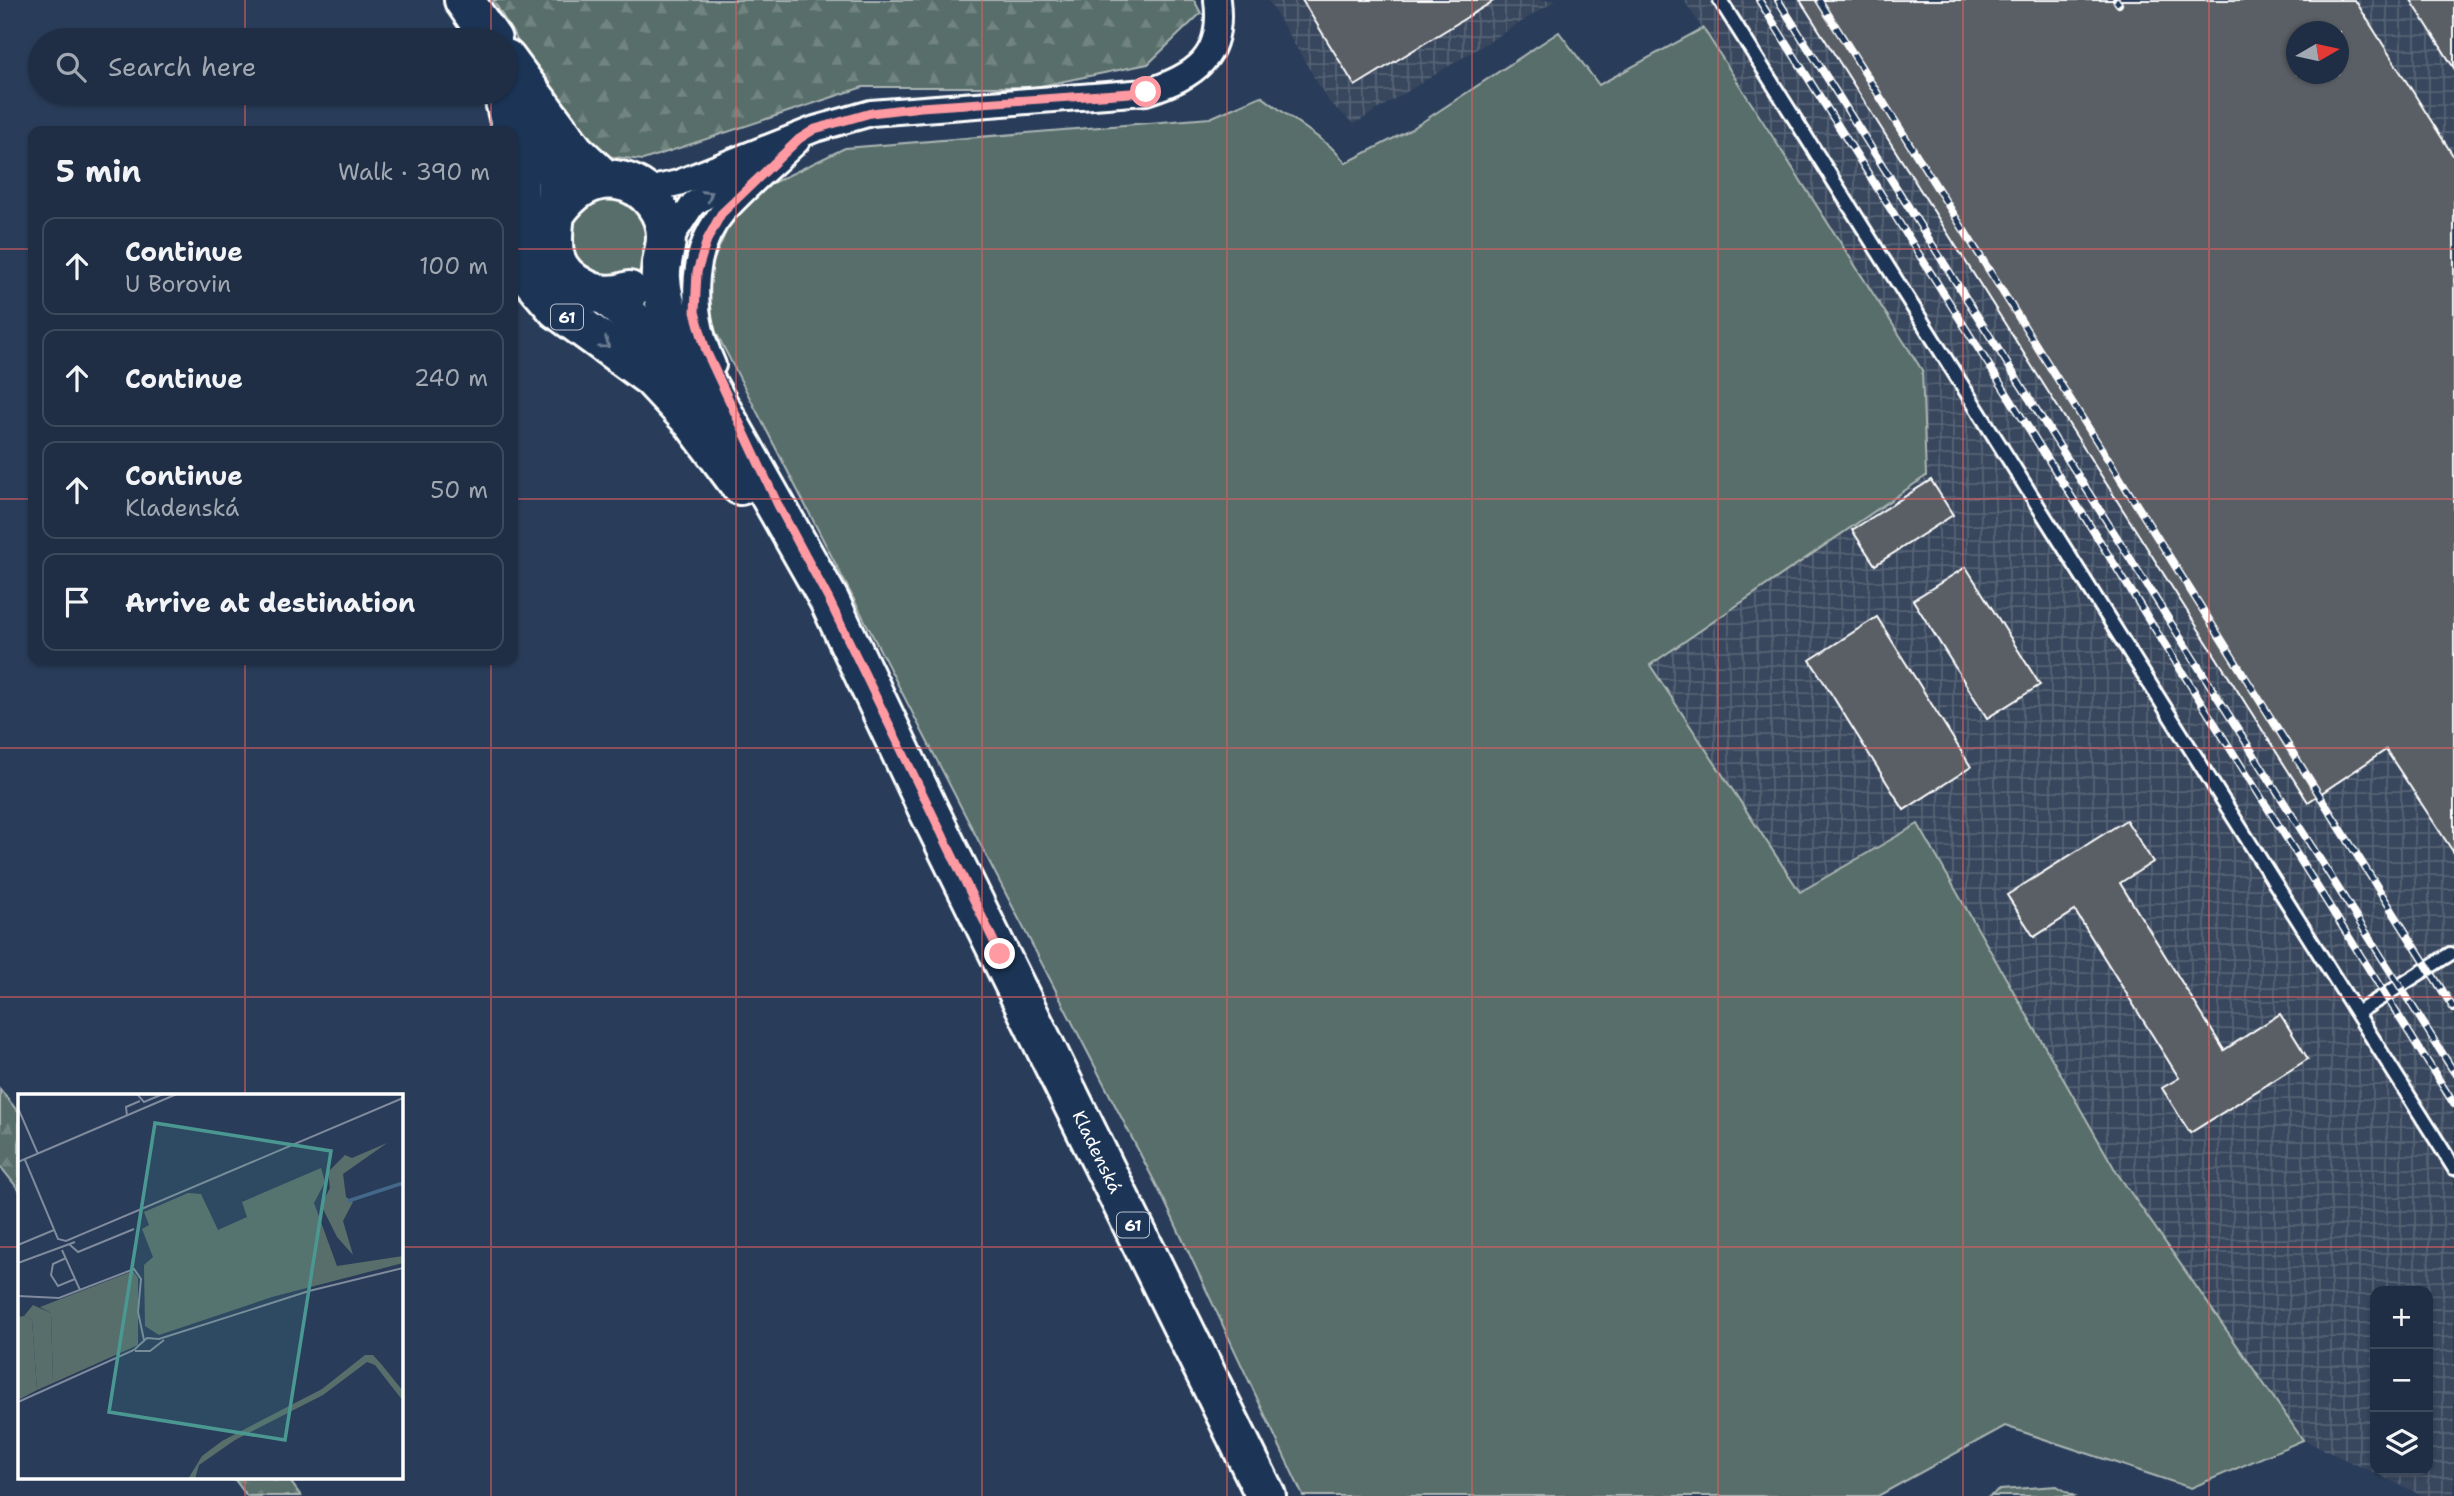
<!DOCTYPE html>
<meta charset="utf-8">
<style>
:root{--surface:#1f2e44;--page:#27364b;--text:#f1f3f6;--muted:#a1a8b2;--line:#3c4a5d}
body{margin:0;font-family:"Shantell Sans",sans-serif;background:var(--page);color:var(--text)}
.controls{position:absolute;right:21px;bottom:21px;display:grid;overflow:hidden;border-radius:14px;box-shadow:0 2px 5px #0004}
.controls button{width:63px;height:63px;display:grid;place-items:center;padding:0;border:0;border-bottom:2px solid var(--line);background:var(--surface);color:var(--text);font:35px sans-serif}
.compass{position:absolute;left:2286px;top:21px;width:63px;height:63px;border-radius:50%;background:var(--surface);box-shadow:0 2px 5px #0004;rotate:81deg}
.stop{position:absolute;width:21px;height:21px;margin:-16px;border:5px solid #ff9aa2;border-radius:50%;background:#fff}
.stop.end{background:#ff9aa2;border-color:#fff;box-shadow:0 2px 7px #0008}
.list{margin:0;padding:0;list-style:none}
h2{display:flex;justify-content:space-between;align-items:center;height:91px;margin:0;padding:0 28px;font-size:30px}
h2 small{font-size:23px;font-weight:400;color:var(--muted)}
.list li{display:grid;grid-template-columns:46px 1fr auto;gap:21px;align-items:center;box-sizing:border-box;height:98px;margin:0 14px 14px;padding:0 14px;border:2px solid var(--line);border-radius:14px}
.list b{display:block;font-size:26px;white-space:nowrap}
.list p{margin:0;font-size:23px;white-space:nowrap;color:var(--muted)}
.list em{font-size:23px;font-style:normal;color:var(--muted)}
.icon{flex:none;width:38px;height:38px;fill:none;stroke:currentColor;stroke-width:2;stroke-linecap:round;stroke-linejoin:round}
.map{position:relative;flex:none;width:2454px;height:1496px;overflow:hidden}
.search{position:absolute;background:var(--surface);box-shadow:0 2px 5px #0004;left:28px;top:28px;width:490px;height:77px;display:flex;align-items:center;gap:18px;box-sizing:border-box;padding:0 24px;border-radius:38px;color:var(--muted);font-size:26px}
.panel{position:absolute;background:var(--surface);box-shadow:0 2px 5px #0004;left:28px;top:126px;width:490px;height:539px;border-radius:14px}
.map>svg:first-child{display:block}
.industrial{fill:url(#industrial-grid);fill-rule:evenodd}
.grass{fill:#586e6a;stroke:#acb6b4;stroke-width:2}
.forest{fill:url(#forest-firs);stroke:#acb6b4;stroke-width:2}
.building{fill:#5a5f65;stroke:#fff;stroke-width:2;fill-rule:evenodd}
.lines{fill:none;stroke-linecap:round;stroke-linejoin:round}
.lane-casing{stroke:#fff;stroke-width:18}
.street-casing{stroke:#fff;stroke-width:30}
.primary-casing{stroke:#fff;stroke-width:44}
.lane{stroke:#1d3557;stroke-width:12}
.street{stroke:#1d3557;stroke-width:24}
.primary{stroke:#1d3557;stroke-width:38}
.rail-casing{stroke:#fff;stroke-width:8}
.rail{stroke:#1d3557;stroke-width:5;stroke-dasharray:16;stroke-linecap:butt}
.oneway{stroke:#6c7c92}
.route{stroke:#ff9aa2;stroke-width:9}
.grid{fill:none;stroke:#e05e5e;stroke-width:2;stroke-opacity:0.55}
.labels{text-anchor:middle;stroke-width:5;stroke-linejoin:round;paint-order:stroke}
.shield{fill:#1d3557;stroke:#bbc2cd;stroke-width:2}
.shield-label{font-size:16px;font-weight:bold;fill:#fff}
.street-label{font-size:18px;fill:#fff;stroke:#1d3557}
.inset-river{fill:none;stroke:#43688a;stroke-width:3.5}
.inset-road{fill:none;stroke:#7f8b9c;stroke-width:2}
.view{fill:#4b9892;fill-opacity:0.15;stroke:#4b9892;stroke-width:3.5}
.inset-edge{fill:none;stroke:#fff;stroke-width:3.5}
</style>
<div class="map">
<svg width="2454" height="1496" viewBox="0 0 2454 1496">
<defs>
<pattern id="industrial-grid" width="8" height="8" patternUnits="userSpaceOnUse" patternTransform="scale(1.75)"><rect width="8" height="8" fill="#38475d"/><path d="M0 4h8M4 0v8" fill="none" stroke="#566375"/></pattern>
<pattern id="forest-firs" width="22" height="20" patternUnits="userSpaceOnUse" patternTransform="scale(1.75)"><rect width="22" height="20" fill="#586e6a"/><path d="M5 1l3.5 6h-7zM16 11l3.5 6h-7z" fill="#718480"/></pattern>
</defs>
<rect width="100%" height="100%" fill="#293d5a"/>
<filter id="ink" filterUnits="userSpaceOnUse"><feTurbulence type="fractalNoise" baseFrequency=".0143" numOctaves="2"/><feDisplacementMap in="SourceGraphic" scale="14" xChannelSelector="R" yChannelSelector="G"/><feConvolveMatrix kernelMatrix="1 2 1 2 8 2 1 2 1" color-interpolation-filters="sRGB"/></filter>
<g filter="url(#ink)">
<g class="industrial">
<polygon points="1268,0 1557,0 1354,124 1329,102"/>
<path d="M 1684,0 L 2454,0 L 2454,1496 L 2424,1496 L 2303,1440 L 2117,1173 L 1918,824 L 1800,892 L 1650,664 L 1926,476 L 1922,370 ZM 2296,32 L 2338,32 L 2338,74 L 2296,74 ZM 2375,1291 L 2428,1291 L 2428,1470 L 2375,1470 Z"/>
</g>
<g class="grass">
<polygon points="1703,28 1922,370 1926,476 1650,665 1800,892 1918,824 2117,1173 2303,1440 2191,1488 2005,1426 1878,1496 1303,1496 1165,1202 706,313 711,266 735,211 764,187 845,148 1210,118 1261,96 1330,146 1346,163 1410,130 1559,32 1599,85"/>
<polygon points="600,197 623,198 649,221 645,266 628,281 584,278 564,237 572,215"/>
<polygon points="2057,1486 2074,1496 1990,1496 2000,1490"/>
</g>
<g class="forest">
<polygon points="493,0 1194,0 1201,13 1148,64 1035,87 863,87 643,160 594,155 559,109"/>
<polygon points="0,1089 19,1113 19,1190 0,1166"/>
<polygon points="233,1477 287,1477 301,1496 247,1496"/>
</g>
<g class="building">
<polygon points="1302,0 1495,0 1355,86"/>
<path d="M 1800,0 L 2355,0 L 2454,157 L 2454,853 L 2386,750 L 2308,802 ZM 2297,32 L 2339,32 L 2339,74 L 2297,74 Z"/>
<polygon points="2411,0 2454,0 2454,68"/>
<polygon points="1931,480 1953,515 1875,565 1852,530"/>
<polygon points="1966,567 2040,685 1987,718 1913,600"/>
<polygon points="1877,617 1971,767 1904,810 1810,660"/>
<polygon points="2126,820 2153,862 2120,883 2224,1050 2280,1014 2308,1059 2190,1133 2162,1088 2179,1078 2075,911 2034,937 2007,895"/>
</g>
<g class="lines">
<g class="lane-casing">
<g id="lane">
<polyline points="1720,0 2454,1168"/>
<polyline points="2357,1013 2450,954"/>
</g>
</g>
<g class="street-casing">
<g id="street">
<path d="M 644,191 L 678,183 L 815,129 L 871,113 L 1146,92 C 1196,76 1224,57 1217,0"/>
<polyline points="667,244 693,204 758,164"/>
<path d="M 713,365 C 691,318 687,254 723,212 C 745,187 773,164 797,141"/>
</g>
</g>
<g class="primary-casing">
<g id="primary">
<polyline points="464,0 492,40"/>
<polyline points="506,59 575,152 604,179"/>
<path d="M 516,90 C 532,117 548,143 555,173 C 564,215 531,262 583,288 C 597,296 615,297 629,291"/>
<polyline points="503,93 517,150 521,249 534,282 557,309 652,378 693,422 740,485"/>
<path d="M 557,211 C 572,191 590,177 616,180 C 648,184 671,216 665,247 C 663,258 660,268 661,279 C 662,294 666,308 671,321 L 829,600 L 927,807 L 1266,1496"/>
<path d="M 606,295 C 635,320 658,344 678,377"/>
</g>
</g>
<use href="#lane" class="lane"/>
<use href="#street" class="street"/>
<use href="#primary" class="primary"/>
<g class="rail-casing">
<g id="rail">
<polyline points="1759,0 2454,1104"/>
<polyline points="1778,0 2454,1072"/>
<polyline points="1819,0 2454,1009"/>
<polyline points="2116,0 2119,4"/>
</g>
</g>
<use href="#rail" class="rail"/>
</g>
<defs><path id="oneway-chevron" d="M-2-3.5L2.5 0L-2 3.5" fill="none" stroke-width="1.6" stroke-linecap="round" stroke-linejoin="round" transform="scale(1.75)"/></defs>
<g class="oneway">
<use href="#oneway-chevron" transform="translate(708 195) rotate(-31)"/>
<use href="#oneway-chevron" transform="translate(605 344) rotate(36)"/>
</g>
</g>
<g class="lines" filter="url(#ink)">
<polyline class="route" points="1000,954 829,600 778,505 706,351 695,312 697,272 707,240 721,214 799,139 815,129 871,113 921,107 1146,92"/>
</g>
<path class="grid" d="M 245,0 L 245,40M 491,0 L 491,40M 736,0 L 736,1496M 982,0 L 982,1496M 1227,0 L 1227,1496M 1472,0 L 1472,1496M 1718,0 L 1718,1496M 1963,0 L 1963,1496M 2209,0 L 2209,1496M 245,93 L 245,131M 491,93 L 491,131M 0,249 L 33,249M 513,249 L 2454,249M 0,499 L 33,499M 513,499 L 2454,499M 245,660 L 245,1095M 491,660 L 491,1496M 0,748 L 2454,748M 0,997 L 2454,997M 0,1247 L 19,1247M 401,1247 L 2454,1247M 245,1477 L 245,1496"/>
<g class="labels">
<g class="shield">
<rect x="551" y="304.5" width="32" height="25" rx="5"/>
<rect x="1117" y="1212.5" width="32" height="25" rx="5"/>
</g>
<g class="shield-label">
<text x="567" y="323">61</text>
<text x="1133" y="1231">61</text>
</g>
<g class="street-label">
<text transform="translate(1097 1152) rotate(64)" y="6">Kladenská</text>
</g>
</g>
<g transform="translate(18 1094)">
<rect width="385" height="385" fill="#293d5a"/>
<path d="M 369,49 L 325,80 L 328,103 L 335,108 L 325,127 L 335,161 L 319,143 L 303,111 L 312,94 L 310,78 L 327,61 L 334,64 ZM 303,74 L 307,88 L 296,109 L 319,172 L 385,162 L 385,169 L 254,203 L 141,241 L 127,232 L 126,171 L 135,163 L 124,135 L 131,131 L 126,118 L 170,99 L 183,100 L 200,136 L 229,123 L 224,108 ZM 15,211 L 33,219 L 35,289 L 19,296 L 14,226 L 6,222 Z" fill="#586e6a"/>
<path d="M 115,177 L 120,184 L 120,251 L 35,289 L 33,219 L 22,213 ZM 6,222 L 14,226 L 19,296 L 0,306 L 0,223 ZM 347,261 L 355,261 L 364,271 L 385,297 L 385,307 L 357,271 L 349,268 L 305,301 L 217,346 L 181,371 L 177,385 L 170,385 L 184,362 L 204,347 L 304,295 Z" fill="#586e6a"/>
<path class="inset-river" d="M 330,107 L 385,89"/>
<path class="inset-road" d="M 119,0 L 126,8 L 145,0M 0,14 L 20,60M 109,22 L 108,13 L 122,7M 7,66 L 40,145 L 48,147 L 385,4M 0,68 L 159,0M 51,150 L 60,158 L 116,135M 0,151 L 36,136M 44,156 L 62,196M 48,164 L 35,170 L 33,181 L 40,192 L 57,185M 0,169 L 57,148M 0,202 L 41,204 L 116,175 L 123,185 L 120,218 L 126,246M 117,257 L 132,257 L 146,246M 0,308 L 116,256 L 129,244 L 141,245 L 291,197 L 385,174"/>
<path class="view" d="M 137,29 L 313,57 L 267,346 L 91,318 Z"/>
<rect width="385" height="385" class="inset-edge"/>
</g>
</svg>
<div class="controls">
<button>+</button>
<button>−</button>
<button><svg class="icon" aria-label="layers" viewBox="0 0 24 24"><path d="M12 4l9 5-9 5-9-5zM3 14l9 5 9-5"/></svg></button>
</div>
<svg class="compass" viewBox="-18 -18 36 36"><path d="M0-13l5 13h-10z" fill="#e53935"/><path d="M0 13l5-13h-10z" fill="#a1a8b2"/></svg>
<div class="stop" style="left:1146px;top:92px"></div>
<div class="stop end" style="left:1000px;top:954px"></div>
<div class="search"><svg class="icon" aria-label="search" viewBox="0 0 24 24"><circle cx="10" cy="10" r="6"/><path d="M15 15l6 6"/></svg>Search here</div>
<section class="panel">
<h2>5 min<small>Walk · 390 m</small></h2>
<ul class="list">
<li><svg class="icon" aria-label="ahead" viewBox="0 0 24 24"><path d="M12 20V5M6 11l6-6 6 6"/></svg><div><b>Continue</b><p>U Borovin</p></div><em>100 m</em></li>
<li><svg class="icon" aria-label="ahead" viewBox="0 0 24 24"><path d="M12 20V5M6 11l6-6 6 6"/></svg><div><b>Continue</b></div><em>240 m</em></li>
<li><svg class="icon" aria-label="ahead" viewBox="0 0 24 24"><path d="M12 20V5M6 11l6-6 6 6"/></svg><div><b>Continue</b><p>Kladenská</p></div><em>50 m</em></li>
<li><svg class="icon" aria-label="arrive" viewBox="0 0 24 24"><path d="M6 21V4h12l-3 4 3 4H6"/></svg><div><b>Arrive at destination</b></div></li>
</ul>
</section>
</div>
